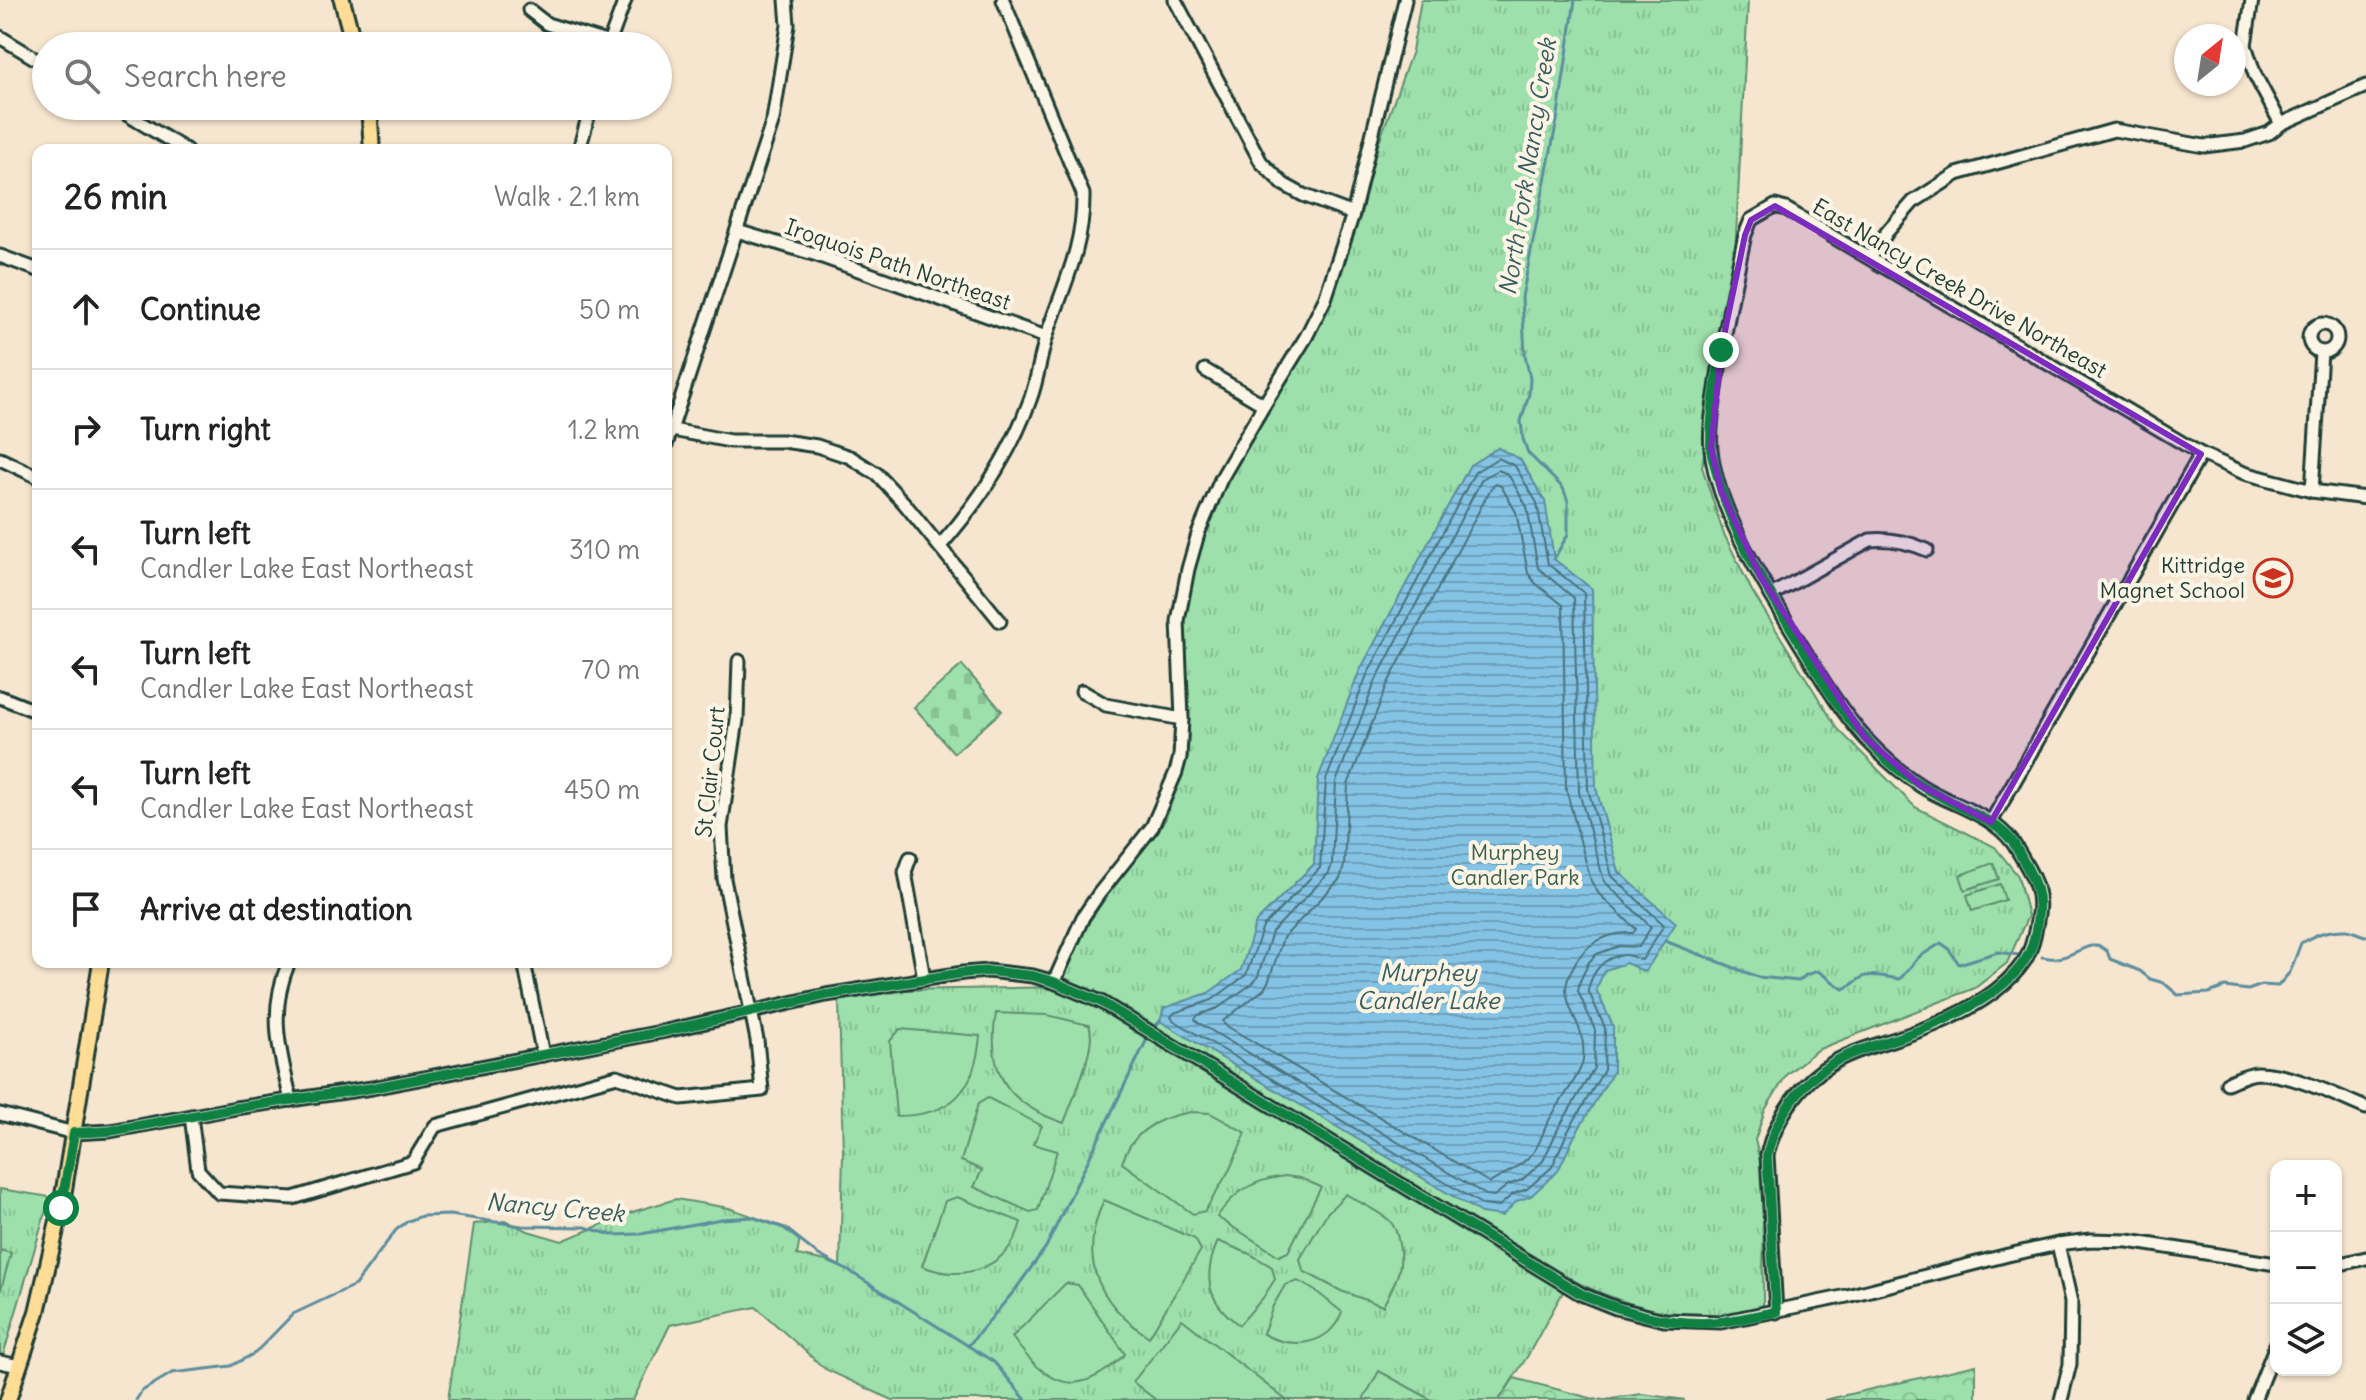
<!DOCTYPE html>
<meta charset="utf-8">
<style>
:root{--surface:#fff;--page:#f6f6f6;--text:#222;--muted:#767676;--line:#e0e0e0}
body{margin:0;font-family:Delius,sans-serif;background:var(--page);color:var(--text)}
.controls{position:absolute;right:24px;bottom:24px;display:grid;overflow:hidden;border-radius:16px;box-shadow:0 2px 6px #0004}
.controls button{width:72px;height:72px;display:grid;place-items:center;padding:0;border:0;border-bottom:2px solid var(--line);background:var(--surface);color:var(--text);font:40px sans-serif}
.compass{position:absolute;left:2174px;top:24px;width:72px;height:72px;border-radius:50%;background:var(--surface);box-shadow:0 2px 6px #0004;rotate:30deg}
.stop{position:absolute;width:24px;height:24px;margin:-18px;border:6px solid #0b8043;border-radius:50%;background:#fff}
.stop.end{background:#0b8043;border-color:#fff;box-shadow:0 2px 8px #0008}
.list{margin:0;padding:0;list-style:none}
h2{display:flex;justify-content:space-between;align-items:center;height:104px;margin:0;padding:0 32px;font-size:34px}
h2 small{font-size:26px;font-weight:400;color:var(--muted)}
.list li{display:grid;grid-template-columns:52px 1fr auto;gap:24px;align-items:center;box-sizing:border-box;height:120px;padding:0 32px;border-top:2px solid var(--line)}
.list b{display:block;font-size:30px;white-space:nowrap}
.list p{margin:0;font-size:26px;white-space:nowrap;color:var(--muted)}
.list em{font-size:26px;font-style:normal;color:var(--muted)}
.icon{flex:none;width:44px;height:44px;fill:none;stroke:currentColor;stroke-width:2;stroke-linecap:round;stroke-linejoin:round}
.map{position:relative;flex:none;width:2366px;height:1400px;overflow:hidden}
.search{position:absolute;background:var(--surface);box-shadow:0 2px 6px #0004;left:32px;top:32px;width:640px;height:88px;display:flex;align-items:center;gap:20px;box-sizing:border-box;padding:0 28px;border-radius:44px;color:var(--muted);font-size:30px}
.panel{position:absolute;background:var(--surface);box-shadow:0 2px 6px #0004;left:32px;top:144px;width:640px;height:824px;border-radius:16px}
.map>svg:first-child{display:block}
.forest{fill:url(#forest-crowns);stroke:#5e8e70;stroke-width:2}
.cemetery{fill:url(#cemetery-stones);stroke:#5e8e70;stroke-width:2}
.park{fill:url(#park-tufts);stroke:#5e8e70;stroke-width:2}
.pitch{fill:#9de0ab;stroke:#5e8e70;stroke-width:2}
.water{fill:url(#water-rules);stroke:#5c8d9e;stroke-width:2}
.lines{fill:none;stroke-linecap:round;stroke-linejoin:round}
.shore{stroke:#48737b;stroke-width:2}
.stream{stroke:#5c8d9e;stroke-width:3}
.minor-casing{stroke:#1f3d34;stroke-width:17}
.major-casing{stroke:#1f3d34;stroke-width:20}
.minor{stroke:#fcf5e5;stroke-width:11}
.major{stroke:#ffdd96;stroke-width:14}
.route{stroke:#0b8043;stroke-width:10}
.marked{fill:#7b2cbf;fill-opacity:0.2;stroke:#7b2cbf;stroke-width:6;stroke-linejoin:round}
.labels{text-anchor:middle;stroke-width:8;stroke-linejoin:round;paint-order:stroke}
.street-label{font-size:22px;fill:#1f3d34;stroke:#fcf5e5}
.poi-label{font-size:22px;fill:#1f3d34;stroke:#fcf5e5;text-anchor:end}
.park-label{font-size:22px;fill:#385e4c;stroke:#fcf5e5}
.water-label{font-size:24px;font-style:italic;fill:#385e60;stroke:#fcf5e5}
</style>
<div class="map">
<svg width="2366" height="1400" viewBox="0 0 2366 1400">
<defs>
<pattern id="forest-crowns" width="20" height="18" patternUnits="userSpaceOnUse" patternTransform="scale(2)"><rect width="20" height="18" fill="#9de0ab"/><path d="M2 6a3 3 0 1 1 6 0M12 15a3 3 0 1 1 6 0" fill="none" stroke="#87c194"/></pattern>
<pattern id="cemetery-stones" width="16" height="16" patternUnits="userSpaceOnUse" patternTransform="scale(2)"><rect width="16" height="16" fill="#9de0ab"/><path d="M2 7V4a2 2 0 0 1 4 0v3zM10 15v-3a2 2 0 0 1 4 0v3z" fill="#87c194"/></pattern>
<pattern id="park-tufts" width="24" height="20" patternUnits="userSpaceOnUse" patternTransform="scale(2)"><rect width="24" height="20" fill="#9de0ab"/><path d="M3 7l-1-3M5 7V3M7 7l1-3M15 17l-1-3M17 17v-4M19 17l1-3" fill="none" stroke="#87c194"/></pattern>
<pattern id="water-rules" width="6" height="5" patternUnits="userSpaceOnUse" patternTransform="scale(2)"><rect width="6" height="5" fill="#85c3e5"/><path d="M0 2.5h6" fill="none" stroke="#6ca0ba"/></pattern>
</defs>
<rect width="100%" height="100%" fill="#f7e6cf"/>
<filter id="ink" filterUnits="userSpaceOnUse"><feTurbulence type="fractalNoise" baseFrequency=".0125" numOctaves="2"/><feDisplacementMap in="SourceGraphic" scale="16" xChannelSelector="R" yChannelSelector="G"/><feConvolveMatrix kernelMatrix="1 2 1 2 8 2 1 2 1" color-interpolation-filters="sRGB"/></filter>
<g filter="url(#ink)">
<g class="forest">
<polygon points="1976,1365 1976,1400 1824,1400"/>
<polygon points="1514,1378 1598,1400 1499,1400"/>
<polygon points="1642,1394 1685,1400 1599,1400"/>
</g>
<polygon class="cemetery" points="962,665 1002,711 954,753 914,707"/>
<g class="park">
<path d="M 1421,0 L 1748,0 L 1735,256 L 1702,467 L 1723,532 L 1752,591 L 1837,728 L 1915,807 L 1995,847 L 2018,876 L 2028,916 L 2007,963 L 1975,988 L 1817,1050 L 1787,1074 L 1765,1110 L 1755,1140 L 1764,1176 L 1763,1306 C 1705,1332 1624,1306 1570,1279 L 1527,1357 L 1499,1400 L 892,1400 L 825,1369 L 756,1307 L 670,1325 L 633,1400 L 448,1400 L 474,1224 L 506,1221 L 528,1231 L 562,1241 L 632,1212 L 676,1199 L 729,1208 L 786,1228 L 800,1239 L 797,1255 L 826,1261 L 840,1267 L 843,1153 L 839,1001 L 899,990 L 1062,987 L 1072,947 L 1116,882 L 1165,820 L 1188,756 L 1189,698 L 1176,632 L 1196,541 L 1220,489 L 1290,368 L 1335,263 L 1412,51 Z"/>
<polygon points="0,1189 50,1197 0,1366"/>
</g>
<g class="pitch">
<polygon points="1993,863 1999,879 1965,890 1960,875"/>
<polygon points="2000,884 2005,900 1972,911 1967,895"/>
<path d="M 996,1013 L 1047,1015 L 1089,1025 C 1098,1046 1072,1100 1064,1123 C 1007,1104 986,1073 996,1013 Z"/>
<path d="M 900,1029 L 980,1036 C 975,1091 952,1116 896,1116 L 890,1041 Z"/>
<polygon points="988,1098 1042,1126 1033,1144 1057,1151 1038,1210 1030,1212 974,1187 982,1170 961,1161 978,1104"/>
<path d="M 1191,1112 L 1210,1113 L 1246,1133 L 1230,1169 L 1205,1211 L 1193,1214 L 1122,1163 C 1132,1130 1160,1117 1191,1112 Z"/>
<path d="M 1285,1176 L 1300,1178 L 1321,1187 L 1288,1252 L 1279,1256 L 1217,1217 C 1234,1191 1254,1180 1285,1176 Z"/>
<path d="M 1346,1194 C 1358,1202 1380,1212 1390,1221 C 1394,1226 1397,1233 1398,1239 C 1405,1268 1396,1281 1383,1306 L 1341,1291 L 1303,1271 L 1300,1259 L 1327,1213 Z"/>
<path d="M 957,1197 L 1021,1222 C 1009,1268 964,1283 922,1266 L 945,1201 Z"/>
<path d="M 1104,1200 L 1195,1239 L 1201,1250 L 1149,1337 C 1097,1303 1077,1259 1104,1200 Z"/>
<path d="M 1218,1241 L 1250,1254 L 1272,1267 L 1275,1279 L 1263,1298 L 1239,1325 C 1207,1301 1202,1277 1218,1241 Z"/>
<polygon points="0,1250 11,1253 0,1293"/>
<path d="M 1298,1281 L 1317,1292 L 1342,1312 C 1329,1347 1292,1349 1263,1334 L 1273,1306 L 1285,1285 Z"/>
<path d="M 1066,1283 L 1078,1285 L 1125,1354 C 1079,1400 1048,1388 1012,1337 Z"/>
<polygon points="1182,1319 1286,1400 1156,1400 1133,1382"/>
<polygon points="1379,1371 1432,1400 1363,1400"/>
</g>
<polygon class="water" points="1498,448 1520,459 1545,501 1554,559 1592,589 1596,788 1619,872 1676,923 1645,972 1626,963 1605,970 1596,989 1613,1026 1613,1072 1574,1137 1558,1171 1531,1196 1517,1201 1502,1216 1481,1213 1160,1021 1164,1008 1208,993 1241,970 1256,922 1314,864 1318,779 1359,672 1470,465"/>
<g class="lines">
<g class="shore">
<path d="M 1498,458 L 1515,466 L 1537,503 L 1548,564 L 1584,593 L 1588,789 L 1612,876 L 1664,925 L 1642,960 C 1637,959 1630,954 1623,955 C 1603,957 1592,972 1588,990 L 1605,1028 L 1604,1070 L 1567,1133 L 1552,1167 L 1527,1189 L 1513,1194 L 1498,1207 L 1483,1205 L 1173,1020 L 1171,1017 L 1174,1013 L 1212,1000 L 1246,975 L 1263,927 L 1320,868 L 1326,780 L 1367,675 L 1475,472 Z"/>
<polygon points="1498,470 1508,474 1527,507 1538,568 1574,598 1579,792 1604,881 1651,927 1639,947 1619,946 1597,954 1589,962 1580,981 1578,991 1595,1030 1594,1068 1558,1129 1543,1161 1522,1180 1508,1185 1494,1196 1486,1195 1197,1022 1195,1019 1198,1015 1218,1008 1253,983 1258,976 1272,932 1329,873 1332,864 1336,782 1376,680 1482,479"/>
<path d="M 1496,484 L 1501,486 L 1516,512 L 1528,573 L 1535,583 L 1563,605 L 1566,789 L 1591,881 L 1599,894 L 1636,929 L 1633,933 C 1607,932 1584,944 1573,967 C 1569,976 1564,985 1567,996 C 1572,1022 1586,1027 1583,1060 C 1581,1075 1555,1108 1547,1124 C 1542,1134 1539,1148 1530,1156 C 1519,1168 1504,1174 1490,1183 L 1225,1025 L 1223,1021 L 1264,989 L 1269,980 L 1283,938 L 1340,879 L 1344,866 L 1348,785 L 1387,685 L 1491,488 Z"/>
</g>
<g class="stream">
<polyline points="1554,559 1568,534 1568,501 1563,488 1528,453 1523,439 1521,421 1529,394 1530,378 1525,355 1522,297 1558,115 1575,0"/>
<path d="M 1665,941 L 1758,977 L 1799,981 L 1806,975 L 1818,971 L 1843,989 C 1852,987 1857,978 1866,976 C 1876,974 1890,978 1900,979 L 1919,957 L 1941,943 L 1948,948 L 1959,964 L 1998,952 L 2025,956"/>
<path d="M 2042,957 C 2047,957 2051,959 2056,958 C 2072,957 2083,945 2098,945 L 2107,951 L 2110,959 L 2140,971 L 2150,979 L 2164,983 L 2178,995 L 2209,993 L 2225,987 L 2248,990 L 2262,985 L 2278,986 L 2290,972 L 2301,943 C 2316,934 2329,929 2347,930 C 2354,931 2359,935 2366,936"/>
<polyline points="1152,1030 1160,1021"/>
<polyline points="968,1346 1015,1290 1046,1247 1148,1037"/>
<polyline points="136,1400 142,1391 172,1373 231,1366 255,1353 293,1314 355,1285 396,1230 408,1221 422,1216 450,1215 522,1226 585,1227 612,1235 641,1234 721,1219 752,1217 784,1228 817,1254 854,1274 994,1362 1026,1400"/>
</g>
<g class="minor-casing">
<g id="minor">
<polyline points="1175,0 1261,162 1283,184 1303,195 1353,214"/>
<polyline points="2252,0 2245,45 2255,75 2281,124"/>
<polyline points="529,10 547,24 609,43"/>
<polyline points="0,37 46,65"/>
<polyline points="608,46 625,0"/>
<polyline points="113,106 186,150"/>
<polyline points="579,150 591,106"/>
<polyline points="737,231 817,255 1046,337"/>
<polyline points="0,256 38,270"/>
<polyline points="1870,258 1887,232 1913,202 1957,174 2114,130 2204,146 2245,141 2269,133 2281,124 2366,86"/>
<circle cx="2323" cy="338" r="14"/>
<polyline points="1205,370 1264,405"/>
<polyline points="667,429 730,441 783,441 817,446 850,457 877,474 904,503 1000,621"/>
<polyline points="666,445 773,120 788,25 786,0"/>
<polyline points="0,459 38,477"/>
<polyline points="2312,491 2321,352"/>
<path d="M 940,546 C 978,503 1011,453 1030,400 C 1038,379 1040,356 1047,335 C 1063,286 1084,247 1083,194 L 1003,0"/>
<path d="M 1771,595 L 1870,540 C 1890,538 1908,542 1927,550"/>
<polyline points="1082,691 1106,705 1182,719"/>
<polyline points="0,697 38,712"/>
<polyline points="1991,822 2201,454"/>
<polyline points="910,858 905,872 924,978"/>
<path d="M 289,962 C 268,1011 279,1050 291,1100"/>
<polyline points="524,962 543,1055"/>
<polyline points="1054,982 1083,917 1098,895 1152,827 1176,772 1180,757 1182,719 1178,621 1188,569 1198,534 1221,479 1264,405 1306,337 1325,299 1353,214 1405,0"/>
<path d="M 2227,1083 C 2237,1079 2246,1074 2257,1073 C 2290,1073 2335,1095 2366,1108"/>
<polyline points="0,1114 74,1133 110,1131 236,1108 372,1088 666,1031 826,995 963,973 988,971 1033,976 1054,982 1101,1002 1581,1294 1616,1308 1664,1320 1721,1322 1847,1296 2008,1255 2058,1244 2091,1240 2128,1241 2276,1264"/>
<polyline points="191,1116 198,1170 219,1193 293,1198 413,1162 435,1126 617,1076 681,1098 762,1090 757,1040 724,879 721,827 737,720 739,661"/>
<polyline points="2058,1244 2071,1302 2070,1364 2061,1400"/>
<polyline points="2336,1265 2366,1258"/>
<path d="M 1776,1312 L 1767,1155 C 1776,1116 1801,1081 1836,1061 C 1857,1049 1881,1044 1904,1036 C 1946,1022 1999,999 2025,960 C 2033,947 2036,929 2038,914 C 2041,895 2035,880 2025,863 C 2021,856 2017,849 2013,843 C 1991,813 1951,805 1921,786 C 1901,773 1882,756 1866,739 C 1839,709 1819,674 1798,640 C 1766,587 1717,511 1711,449 C 1709,430 1713,408 1716,389 C 1723,337 1734,286 1745,235 L 1751,220 L 1775,206 L 1786,209 L 2201,454 L 2244,473 L 2312,491 L 2366,498"/>
<polyline points="0,1362 19,1366"/>
<polyline points="2254,1400 2276,1345"/>
</g>
</g>
<g class="major-casing">
<g id="major">
<polyline points="342,0 354,46"/>
<polyline points="369,106 372,150"/>
<polyline points="8,1400 37,1312 61,1208 101,962"/>
</g>
</g>
<use href="#minor" class="minor"/>
<use href="#major" class="major"/>
</g>
</g>
<g class="lines" filter="url(#ink)">
<path class="route" d="M 61,1208 L 74,1133 L 110,1131 L 236,1108 L 372,1088 L 666,1031 L 826,995 L 963,973 L 988,971 L 1033,976 L 1054,982 L 1101,1002 L 1581,1294 C 1624,1312 1672,1327 1720,1322 C 1739,1320 1757,1315 1776,1312 L 1767,1155 C 1776,1116 1801,1081 1836,1061 C 1858,1049 1882,1044 1904,1036 C 1944,1022 2002,996 2025,960 C 2034,947 2037,928 2038,913 C 2040,894 2034,879 2024,862 C 2020,855 2017,848 2012,841 C 1998,824 1977,815 1957,805 C 1932,792 1907,779 1886,759 C 1867,741 1849,721 1835,700 C 1821,680 1810,658 1797,638 C 1765,585 1730,531 1716,470 C 1714,462 1711,454 1711,446 C 1710,414 1717,381 1721,350"/>
</g>
<path class="marked" d="M 1775,206 L 2201,454 L 1991,822 L 1921,786 L 1865,738 L 1760,576 L 1721,491 L 1711,448 L 1721,350 L 1745,235 L 1751,220 Z"/>
<defs>
<g id="school-ring" transform="scale(2)"><circle r="9.5" fill="#fcf5e5" stroke="#c8321e" stroke-width="1.5"/><path d="M0-5L7-2L0 1L-7-2ZM-4 1L0 2.5L4 1V4Q0 6-4 4Z" fill="#c8321e"/></g>
</defs>
<g fill-rule="evenodd">
<use href="#school-ring" x="2273" y="578"/>
</g>
<g class="labels">
<g class="street-label">
<text transform="translate(898 264) rotate(19)" y="8">Iroquois Path Northeast</text>
<text transform="translate(1960 288) rotate(30)" y="8">East Nancy Creek Drive Northeast</text>
<text transform="translate(710 772) rotate(-84)" y="8">St Clair Court</text>
</g>
<g class="poi-label">
<text x="2245" y="573">Kittridge<tspan x="2245" dy="25">Magnet School</tspan></text>
</g>
<g class="park-label">
<text x="1515" y="860">Murphey<tspan x="1515" dy="25">Candler Park</tspan></text>
</g>
<g class="water-label">
<text transform="translate(1528 167) rotate(-81)" y="8">North Fork Nancy Creek</text>
<text x="1428" y="981">Murphey<tspan x="1428" dy="28">Candler Lake</tspan></text>
<text transform="translate(555 1208) rotate(5)" y="8">Nancy Creek</text>
</g>
</g>
</svg>
<div class="controls">
<button>+</button>
<button>−</button>
<button><svg class="icon" aria-label="layers" viewBox="0 0 24 24"><path d="M12 4l9 5-9 5-9-5zM3 14l9 5 9-5"/></svg></button>
</div>
<svg class="compass" viewBox="-18 -18 36 36"><path d="M0-13l5 13h-10z" fill="#e53935"/><path d="M0 13l5-13h-10z" fill="#767676"/></svg>
<div class="stop" style="left:61px;top:1208px"></div>
<div class="stop end" style="left:1721px;top:350px"></div>
<div class="search"><svg class="icon" aria-label="search" viewBox="0 0 24 24"><circle cx="10" cy="10" r="6"/><path d="M15 15l6 6"/></svg>Search here</div>
<section class="panel">
<h2>26 min<small>Walk · 2.1 km</small></h2>
<ul class="list">
<li><svg class="icon" aria-label="ahead" viewBox="0 0 24 24"><path d="M12 20V5M6 11l6-6 6 6"/></svg><div><b>Continue</b></div><em>50 m</em></li>
<li><svg class="icon" aria-label="right" viewBox="0 0 24 24"><path d="M7 20v-9h11M14 6l5 5-5 5"/></svg><div><b>Turn right</b></div><em>1.2 km</em></li>
<li><svg class="icon" aria-label="left" viewBox="0 0 24 24"><path d="M17 20v-9H6M10 6l-5 5 5 5"/></svg><div><b>Turn left</b><p>Candler Lake East Northeast</p></div><em>310 m</em></li>
<li><svg class="icon" aria-label="left" viewBox="0 0 24 24"><path d="M17 20v-9H6M10 6l-5 5 5 5"/></svg><div><b>Turn left</b><p>Candler Lake East Northeast</p></div><em>70 m</em></li>
<li><svg class="icon" aria-label="left" viewBox="0 0 24 24"><path d="M17 20v-9H6M10 6l-5 5 5 5"/></svg><div><b>Turn left</b><p>Candler Lake East Northeast</p></div><em>450 m</em></li>
<li><svg class="icon" aria-label="arrive" viewBox="0 0 24 24"><path d="M6 21V4h12l-3 4 3 4H6"/></svg><div><b>Arrive at destination</b></div></li>
</ul>
</section>
</div>
